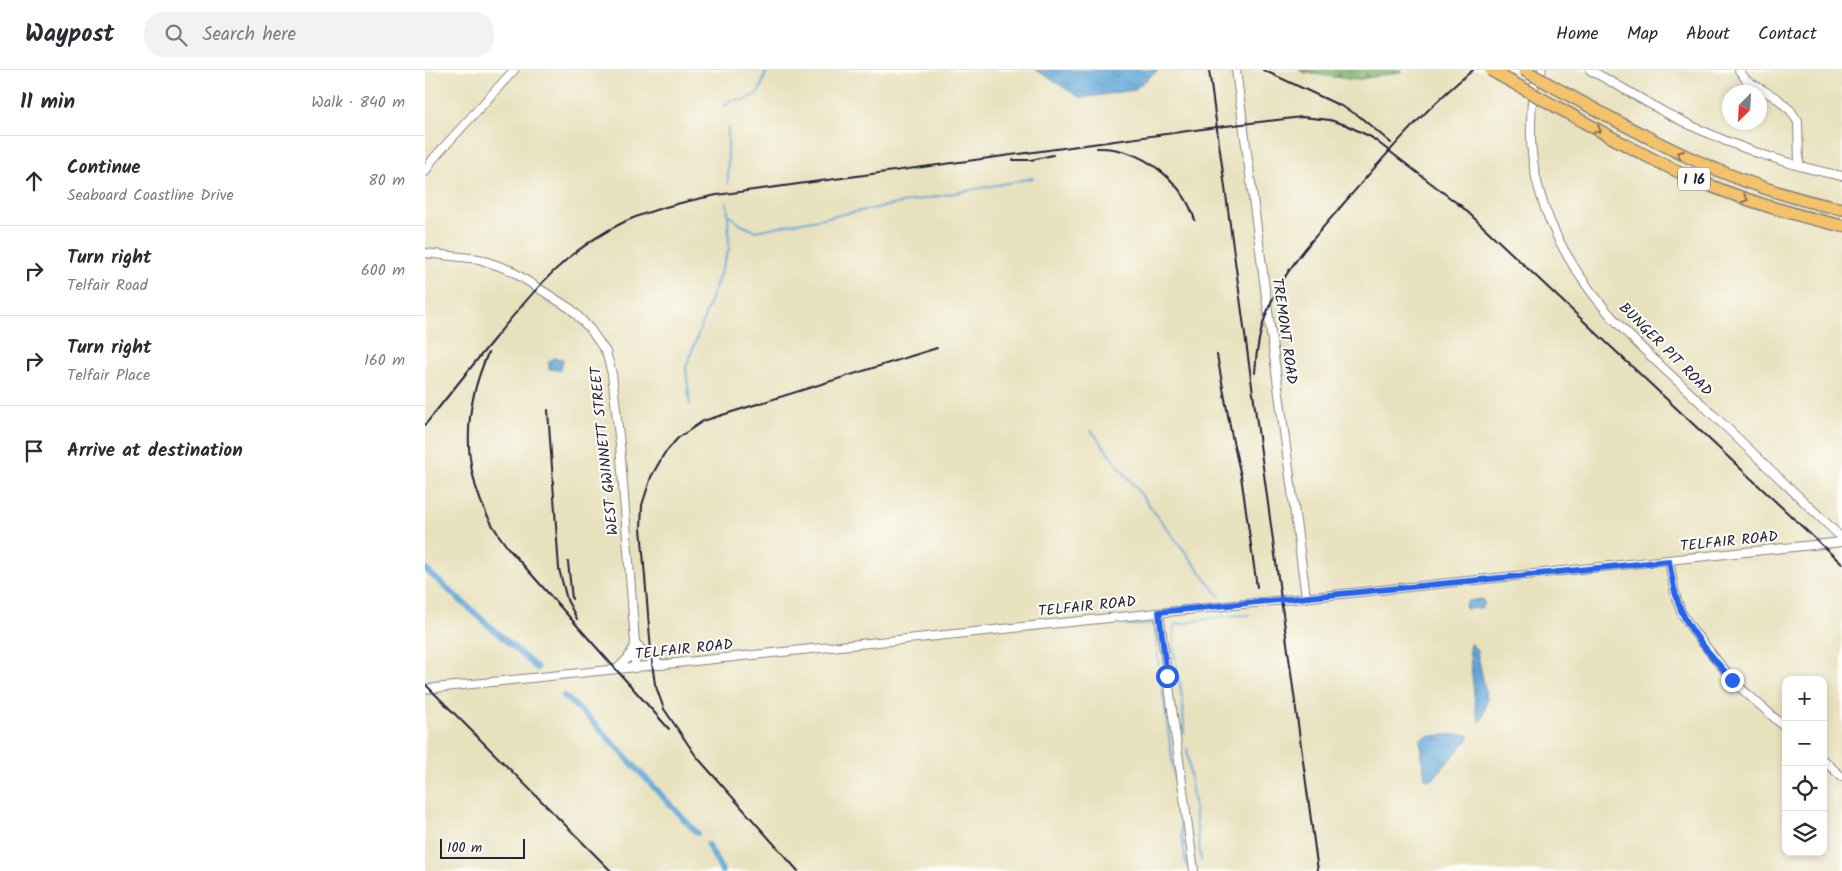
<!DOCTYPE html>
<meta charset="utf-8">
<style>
:root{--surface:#fff;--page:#f2f2f3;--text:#2b2b33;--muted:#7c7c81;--line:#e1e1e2}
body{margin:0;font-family:Kalam,sans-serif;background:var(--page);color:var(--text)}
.controls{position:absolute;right:15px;bottom:15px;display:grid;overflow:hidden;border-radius:10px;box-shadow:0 2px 8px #0003}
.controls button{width:45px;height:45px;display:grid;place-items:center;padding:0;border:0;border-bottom:1px solid var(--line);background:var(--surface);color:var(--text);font:25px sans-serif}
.compass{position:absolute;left:1297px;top:15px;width:45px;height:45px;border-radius:50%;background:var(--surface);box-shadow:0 2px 8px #0003;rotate:204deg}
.scale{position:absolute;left:15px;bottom:12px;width:85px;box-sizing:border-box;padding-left:5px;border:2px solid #22223b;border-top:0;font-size:14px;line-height:18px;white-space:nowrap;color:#22223b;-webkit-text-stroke:4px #fdfcf7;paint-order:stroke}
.stop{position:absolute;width:15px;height:15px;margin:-11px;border:4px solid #2563eb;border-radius:50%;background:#fff}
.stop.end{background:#2563eb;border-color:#fff;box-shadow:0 1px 5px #0008}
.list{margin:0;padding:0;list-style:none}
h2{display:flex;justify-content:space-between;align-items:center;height:65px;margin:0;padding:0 20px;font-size:21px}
h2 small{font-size:16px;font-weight:400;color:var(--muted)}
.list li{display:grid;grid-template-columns:32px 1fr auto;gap:15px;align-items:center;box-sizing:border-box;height:90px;padding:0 20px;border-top:1px solid var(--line)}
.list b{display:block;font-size:19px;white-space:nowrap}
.list p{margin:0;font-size:16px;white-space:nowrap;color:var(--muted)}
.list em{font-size:16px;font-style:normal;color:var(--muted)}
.icon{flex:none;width:28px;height:28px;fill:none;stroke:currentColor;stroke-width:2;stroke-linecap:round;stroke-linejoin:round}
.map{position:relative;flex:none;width:1417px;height:801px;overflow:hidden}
header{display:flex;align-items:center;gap:30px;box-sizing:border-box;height:70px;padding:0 25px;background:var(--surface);border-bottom:1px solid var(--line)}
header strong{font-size:24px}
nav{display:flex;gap:28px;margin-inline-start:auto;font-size:18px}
.search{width:350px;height:45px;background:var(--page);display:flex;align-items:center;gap:12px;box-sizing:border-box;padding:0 18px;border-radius:20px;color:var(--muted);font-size:19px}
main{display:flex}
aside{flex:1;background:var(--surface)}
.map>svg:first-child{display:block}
.forest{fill:url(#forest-firs);stroke:#526e58}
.water{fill:url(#water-ripples);stroke:#43658a}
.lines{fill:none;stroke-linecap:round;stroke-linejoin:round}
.stream{stroke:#64a8d9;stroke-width:2}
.canal{stroke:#64a8d9;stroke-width:6}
.minor-casing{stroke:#85827c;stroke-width:10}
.highway-casing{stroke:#85827c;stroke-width:14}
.minor{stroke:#fff;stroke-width:8}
.highway{stroke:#f3c26a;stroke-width:11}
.rail{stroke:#22223b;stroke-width:2}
.highway-bridge-casing{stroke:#85827c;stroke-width:14;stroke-linecap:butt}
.highway-bridge{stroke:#f3c26a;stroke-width:11}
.oneway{stroke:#8a7252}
.route{stroke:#2563eb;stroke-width:6}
.labels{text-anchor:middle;stroke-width:4;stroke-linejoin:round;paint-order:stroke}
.shield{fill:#fdfcf7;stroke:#646373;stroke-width:1}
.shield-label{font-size:14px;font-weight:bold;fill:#22223b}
.street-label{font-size:15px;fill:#22223b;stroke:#fdfcf7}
</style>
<header>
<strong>Waypost</strong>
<div class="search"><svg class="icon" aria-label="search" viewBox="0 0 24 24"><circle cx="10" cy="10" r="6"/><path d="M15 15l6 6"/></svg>Search here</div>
<nav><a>Home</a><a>Map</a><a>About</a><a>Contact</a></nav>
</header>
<main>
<aside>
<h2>11 min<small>Walk · 840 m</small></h2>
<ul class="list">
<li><svg class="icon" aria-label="ahead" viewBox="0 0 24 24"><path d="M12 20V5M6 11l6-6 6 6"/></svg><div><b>Continue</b><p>Seaboard Coastline Drive</p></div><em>80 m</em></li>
<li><svg class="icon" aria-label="right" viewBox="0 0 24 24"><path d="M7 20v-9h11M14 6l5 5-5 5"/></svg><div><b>Turn right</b><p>Telfair Road</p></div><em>600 m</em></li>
<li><svg class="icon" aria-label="right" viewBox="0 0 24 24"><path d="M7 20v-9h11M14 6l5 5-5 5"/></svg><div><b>Turn right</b><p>Telfair Place</p></div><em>160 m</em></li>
<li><svg class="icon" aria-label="arrive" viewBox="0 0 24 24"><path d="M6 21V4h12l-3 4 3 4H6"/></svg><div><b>Arrive at destination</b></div></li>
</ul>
</aside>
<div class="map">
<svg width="1417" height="801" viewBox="0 0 1417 801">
<defs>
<pattern id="forest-firs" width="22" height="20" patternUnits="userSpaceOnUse" patternTransform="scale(1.25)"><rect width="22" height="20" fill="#83b975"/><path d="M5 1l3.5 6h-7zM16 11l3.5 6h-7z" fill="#6b9661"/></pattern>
<pattern id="water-ripples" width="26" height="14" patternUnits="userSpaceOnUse" patternTransform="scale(1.25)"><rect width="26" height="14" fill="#64a8d9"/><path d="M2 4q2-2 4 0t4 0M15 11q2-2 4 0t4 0" fill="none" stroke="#5288b1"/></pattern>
</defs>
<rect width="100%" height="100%" fill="#fdfcf7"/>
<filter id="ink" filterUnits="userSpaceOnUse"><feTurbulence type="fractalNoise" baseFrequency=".02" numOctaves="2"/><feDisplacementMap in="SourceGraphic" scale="10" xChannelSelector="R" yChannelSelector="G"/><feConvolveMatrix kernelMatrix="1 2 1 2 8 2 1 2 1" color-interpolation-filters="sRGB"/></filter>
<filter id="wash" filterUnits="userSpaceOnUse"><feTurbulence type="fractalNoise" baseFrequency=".0096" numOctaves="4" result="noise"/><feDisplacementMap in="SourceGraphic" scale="20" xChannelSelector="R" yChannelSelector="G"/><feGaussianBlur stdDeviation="1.12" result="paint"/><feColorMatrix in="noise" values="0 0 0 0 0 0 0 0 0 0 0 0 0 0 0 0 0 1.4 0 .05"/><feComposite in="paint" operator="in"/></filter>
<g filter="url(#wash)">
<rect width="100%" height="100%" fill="#e8e1bd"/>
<polygon class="forest" points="874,0 977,0 975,2 931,10 881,3"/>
<g class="water">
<polygon points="611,0 733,0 709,20 656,28"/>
<polygon points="129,288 138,289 136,300 124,299 124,291"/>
<polygon points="1057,529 1060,534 1056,538 1041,539 1040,535 1043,531"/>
<polygon points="1046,573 1052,581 1062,629 1059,645 1055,652 1051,642 1044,577"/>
<polygon points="1037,664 1044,665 1043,669 1007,710 1000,708 995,670 1002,666"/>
</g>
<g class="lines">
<g class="stream">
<polyline points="300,36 305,30 320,30 334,22 342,0"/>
<polyline points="303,58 303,113"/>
<polyline points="302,132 303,144 316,155 330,161 608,108"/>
<polyline points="265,335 261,298 304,179 303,145"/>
<polyline points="666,360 795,527"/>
<polyline points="702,556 729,554 734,595"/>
<polyline points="737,614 753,733"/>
<polyline points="759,664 758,633 749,581 749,555 800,546 825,545"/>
<polyline points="762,679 776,790"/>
<polyline points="755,750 761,795"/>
</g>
<g class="canal">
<polyline points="0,499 112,598"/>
<polyline points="139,626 166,650 272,763"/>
<polyline points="283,775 297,801"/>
</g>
</g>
</g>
<g filter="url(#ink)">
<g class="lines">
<g class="minor-casing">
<g id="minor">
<polyline points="811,0 881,527"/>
<path d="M 1117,0 C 1105,15 1107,36 1106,54 C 1103,131 1146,205 1198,259 C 1224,286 1253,311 1280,337 C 1326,381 1371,424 1417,468"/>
<path d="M 1165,0 C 1191,14 1216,29 1241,43 C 1296,72 1357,94 1417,106"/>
<polyline points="1314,0 1321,10 1353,29 1366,41 1373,52 1374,95"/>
<polyline points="0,102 8,89 89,0"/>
<polyline points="0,183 54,189 85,200 146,239 165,259 181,282 187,304 195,375 210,572 210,598"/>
<polyline points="1244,491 1250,524 1256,542 1269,562 1311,614 1361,658"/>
<polyline points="734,543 769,801"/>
<polyline points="210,572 223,587 237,595"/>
<polyline points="192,599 203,588 209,577"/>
<polyline points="0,619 1417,472"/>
<polyline points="1398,690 1417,707"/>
</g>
</g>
<g class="highway-casing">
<g id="highway">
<path d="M 1131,18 C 1223,69 1314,119 1417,139"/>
<path d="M 1130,36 C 1181,64 1232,94 1286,116 C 1329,133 1372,146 1417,156"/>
</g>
</g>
<use href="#minor" class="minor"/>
<use href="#highway" class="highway"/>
<g class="rail">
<polyline points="784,0 893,801"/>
<polyline points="838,0 916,36 934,46 966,73"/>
<path d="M 672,78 C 716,77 757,110 770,150"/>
<polyline points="588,90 606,90 628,85"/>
<polyline points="1033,133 1417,494"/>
<path d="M 63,283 C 33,351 37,419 83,478 L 244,659"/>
<polyline points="792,285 807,367 816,406 832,517"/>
<path d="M 830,303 C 831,281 835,258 844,237 C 861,197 891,166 919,133 C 960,86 999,39 1048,0"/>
<polyline points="123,340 134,499 142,530 152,549"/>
<path d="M 0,355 C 23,326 46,297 69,269 C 110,219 141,180 201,151 C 230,138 261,131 292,125 L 792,57 L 877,47 L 905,50 L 921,55 L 946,67 L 1037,137"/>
<polyline points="143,492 147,529"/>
<polyline points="0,614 186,801"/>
<polyline points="373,801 271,686 239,639 230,614 227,593 216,458 217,435 226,407 239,384 253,368 278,351 512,278"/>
</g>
<g class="highway-bridge-casing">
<g id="highway-bridge">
<polyline points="1065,0 1130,36"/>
<polyline points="1099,0 1131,18"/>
</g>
</g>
<use href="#highway-bridge" class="highway-bridge"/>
</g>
<defs><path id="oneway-chevron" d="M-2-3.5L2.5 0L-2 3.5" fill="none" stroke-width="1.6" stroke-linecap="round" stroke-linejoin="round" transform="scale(1.25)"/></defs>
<g class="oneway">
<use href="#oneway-chevron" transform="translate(1173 60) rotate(29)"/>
<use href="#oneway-chevron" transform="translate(1255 84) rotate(-155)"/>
<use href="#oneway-chevron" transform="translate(1320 129) rotate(19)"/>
</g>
</g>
<g class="lines" filter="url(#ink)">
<path class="route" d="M 742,606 L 734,542 L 1244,491 C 1247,508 1249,525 1256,540 C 1267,566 1290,589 1307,610"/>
</g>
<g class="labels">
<rect class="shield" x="1253" y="97.5" width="32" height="23" rx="4"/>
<g class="shield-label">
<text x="1269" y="114">I 16</text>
</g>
<g class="street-label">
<text transform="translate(860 261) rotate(82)" y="5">TREMONT ROAD</text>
<text transform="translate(1241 279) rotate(45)" y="5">BUNGER PIT ROAD</text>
<text transform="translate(179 381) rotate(-96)" y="5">WEST GWINNETT STREET</text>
<text transform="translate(1304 471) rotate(-6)" y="5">TELFAIR ROAD</text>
<text transform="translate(662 536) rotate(-6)" y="5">TELFAIR ROAD</text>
<text transform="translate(259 579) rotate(-6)" y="5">TELFAIR ROAD</text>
</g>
</g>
</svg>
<div class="controls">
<button>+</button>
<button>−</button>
<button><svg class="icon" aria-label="locate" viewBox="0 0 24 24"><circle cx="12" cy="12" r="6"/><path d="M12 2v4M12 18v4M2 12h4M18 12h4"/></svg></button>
<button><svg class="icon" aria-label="layers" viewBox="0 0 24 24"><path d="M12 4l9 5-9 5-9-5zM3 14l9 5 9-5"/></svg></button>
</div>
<svg class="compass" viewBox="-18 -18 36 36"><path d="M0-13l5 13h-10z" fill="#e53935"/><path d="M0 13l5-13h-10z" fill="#7c7c81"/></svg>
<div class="scale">100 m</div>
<div class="stop" style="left:742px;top:606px"></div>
<div class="stop end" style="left:1307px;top:610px"></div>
</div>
</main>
